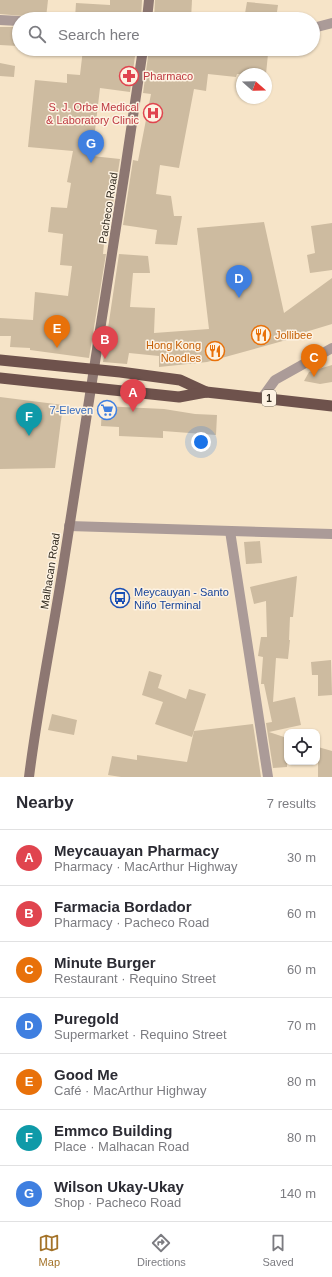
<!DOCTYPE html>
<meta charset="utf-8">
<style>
:root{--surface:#fff;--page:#f2f2f3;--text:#2b2b33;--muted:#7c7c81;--line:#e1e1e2;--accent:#a47329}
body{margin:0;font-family:Helvetica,sans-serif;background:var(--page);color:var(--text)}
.controls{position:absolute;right:12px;bottom:12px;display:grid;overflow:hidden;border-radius:8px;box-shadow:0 1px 3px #0004}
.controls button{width:36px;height:36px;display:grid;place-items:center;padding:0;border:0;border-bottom:1px solid var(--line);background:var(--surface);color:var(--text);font:20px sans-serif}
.compass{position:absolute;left:236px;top:68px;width:36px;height:36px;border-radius:50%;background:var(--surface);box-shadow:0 1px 3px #0004;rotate:110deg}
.you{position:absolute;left:201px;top:442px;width:14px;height:14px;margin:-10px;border:3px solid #fff;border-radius:50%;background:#1a73e8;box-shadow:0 0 0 6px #1a73e833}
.badge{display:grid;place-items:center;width:26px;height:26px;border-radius:50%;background:var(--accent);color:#fff;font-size:13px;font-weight:700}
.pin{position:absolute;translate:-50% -33px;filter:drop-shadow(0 1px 2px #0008)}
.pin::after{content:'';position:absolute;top:21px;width:14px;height:12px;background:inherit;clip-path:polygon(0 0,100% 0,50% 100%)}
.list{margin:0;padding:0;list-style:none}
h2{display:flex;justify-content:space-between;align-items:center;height:52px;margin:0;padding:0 16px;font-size:17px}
h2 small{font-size:13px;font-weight:400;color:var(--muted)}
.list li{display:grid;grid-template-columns:26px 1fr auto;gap:12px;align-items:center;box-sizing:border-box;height:56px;padding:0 16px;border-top:1px solid var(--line)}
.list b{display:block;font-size:15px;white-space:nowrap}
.list p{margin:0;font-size:13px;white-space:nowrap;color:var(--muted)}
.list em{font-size:13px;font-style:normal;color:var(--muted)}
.icon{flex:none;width:22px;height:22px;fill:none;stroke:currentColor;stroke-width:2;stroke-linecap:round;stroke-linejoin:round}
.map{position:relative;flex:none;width:332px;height:777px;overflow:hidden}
.search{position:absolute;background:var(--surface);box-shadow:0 1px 3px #0004;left:12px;right:12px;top:12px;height:44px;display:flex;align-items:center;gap:10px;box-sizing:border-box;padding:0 14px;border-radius:22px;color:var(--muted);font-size:15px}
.sheet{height:444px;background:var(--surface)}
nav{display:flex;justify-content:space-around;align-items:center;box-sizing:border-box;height:56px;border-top:1px solid var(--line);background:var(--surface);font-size:11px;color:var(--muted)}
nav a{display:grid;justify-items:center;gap:2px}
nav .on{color:var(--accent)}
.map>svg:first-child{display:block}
.building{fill:#cdbba0}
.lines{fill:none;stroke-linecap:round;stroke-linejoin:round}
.minor{stroke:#ab9b98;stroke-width:10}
.tertiary{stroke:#ab9b98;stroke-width:10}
.secondary{stroke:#8d7772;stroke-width:10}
.trunk{stroke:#6e524c;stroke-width:11}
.labels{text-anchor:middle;stroke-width:3;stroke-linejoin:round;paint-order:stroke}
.shield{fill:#fdf2e2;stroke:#6e665a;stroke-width:1}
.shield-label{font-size:10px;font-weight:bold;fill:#312a1f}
.health-label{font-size:11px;fill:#be3a42;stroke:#fdf2e2;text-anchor:start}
.street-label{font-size:11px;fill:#312a1f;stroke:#fdf2e2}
.food-label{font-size:11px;fill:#c56008;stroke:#fdf2e2;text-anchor:start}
.shop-label{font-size:11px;fill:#366cbe;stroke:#fdf2e2;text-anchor:end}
.transit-label{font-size:11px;fill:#164399;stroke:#fdf2e2;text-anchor:start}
</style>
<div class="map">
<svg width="332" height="777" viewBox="0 0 332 777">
<rect width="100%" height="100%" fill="#f6e4c8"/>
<g class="building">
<polygon points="0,0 48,0 46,18 0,14"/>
<polygon points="110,0 142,0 141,19 75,18 76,3 110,5"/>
<polygon points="155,0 192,0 191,19 154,19"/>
<polygon points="247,2 278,5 276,19 244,19"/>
<polygon points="0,27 19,27 18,46 0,45"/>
<polygon points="83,49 136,49 130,92 100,88 92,156 120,159 110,223 106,222 103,254 106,254 89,358 30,350 30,348 10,347 11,336 0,336 0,318 33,320 35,292 68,296 72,266 60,265 63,234 48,232 51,207 67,208 71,183 67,182 73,151 28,147 35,80 67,83 67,74 80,75"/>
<polygon points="149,49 217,49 268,54 266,74 237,74 236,77 208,74 206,91 194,89 179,168 160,165 156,194 171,196 174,216 182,216 177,245 155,244 157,230 123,225 133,160 138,161 151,94 143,93"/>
<polygon points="0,63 15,66 14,77 0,76"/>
<polygon points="264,222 284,313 332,278 332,324 289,337 290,339 207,362 159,367 159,356 129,353 127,364 103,362 119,254 148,256 150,273 133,273 130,307 155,308 154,333 209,329 197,228"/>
<polygon points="332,223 332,270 310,273 307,255 315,253 311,226"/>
<polygon points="332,365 332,382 320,384 304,381 309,372"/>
<polygon points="0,397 63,405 55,468 0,469"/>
<polygon points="102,406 164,409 195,414 217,415 216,435 163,431 163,438 119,436 119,427 101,426"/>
<polygon points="260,541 262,563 246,564 244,542"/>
<polygon points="297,576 293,617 290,617 289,640 290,640 288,659 276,658 273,702 295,697 301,725 269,732 287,738 287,767 273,768 266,723 272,722 264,684 261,684 263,657 258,656 261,637 267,637 266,601 254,604 250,587"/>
<polygon points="331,660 332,695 318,696 318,675 312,675 311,662"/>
<polygon points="149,671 162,675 158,688 186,699 189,689 206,694 192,737 155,724 163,702 142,695"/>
<polygon points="52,714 77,720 74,735 48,730"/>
<polygon points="253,724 261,777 121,777 108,775 112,756 137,760 137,755 187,762 194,731"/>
<polygon points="318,747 332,751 332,777 318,777"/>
</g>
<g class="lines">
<g class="minor">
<polyline points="0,20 19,21"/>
<polyline points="313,28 332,23"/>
<polyline points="69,526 332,534"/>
<polyline points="230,531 268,777"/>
</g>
<polyline class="tertiary" points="262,398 275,380 332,348"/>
<g class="secondary">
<polyline points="147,19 149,0"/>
<path d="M 29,777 C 38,705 53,633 64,561 C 91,391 118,220 143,49"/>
</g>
<g class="trunk">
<polyline points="0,360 120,372 180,380 206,392"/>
<polyline points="0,378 179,397 206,392 332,406"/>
</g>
</g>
<defs>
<g id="pharmacy-ring" transform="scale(1)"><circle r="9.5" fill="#fdf2e2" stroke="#e0444e" stroke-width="1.5"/><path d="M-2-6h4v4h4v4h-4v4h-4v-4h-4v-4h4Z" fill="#e0444e"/></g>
<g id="hospital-ring" transform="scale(1)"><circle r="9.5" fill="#fdf2e2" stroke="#e0444e" stroke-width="1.5"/><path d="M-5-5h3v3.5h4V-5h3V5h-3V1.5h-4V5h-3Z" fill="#e0444e"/></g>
<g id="restaurant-ring" transform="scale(1)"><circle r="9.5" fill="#fdf2e2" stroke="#e8710a" stroke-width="1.5"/><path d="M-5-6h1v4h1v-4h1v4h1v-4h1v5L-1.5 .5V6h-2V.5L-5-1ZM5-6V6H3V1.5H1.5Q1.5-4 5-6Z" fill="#e8710a"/></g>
<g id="supermarket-ring" transform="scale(1)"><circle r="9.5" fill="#fdf2e2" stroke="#3f7fe0" stroke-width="1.5"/><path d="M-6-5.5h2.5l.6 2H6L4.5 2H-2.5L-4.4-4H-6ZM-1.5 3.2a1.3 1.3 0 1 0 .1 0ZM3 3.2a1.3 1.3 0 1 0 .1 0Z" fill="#3f7fe0"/></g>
<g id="bus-ring" transform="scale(1)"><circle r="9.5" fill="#fdf2e2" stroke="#1a4fb4" stroke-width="1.5"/><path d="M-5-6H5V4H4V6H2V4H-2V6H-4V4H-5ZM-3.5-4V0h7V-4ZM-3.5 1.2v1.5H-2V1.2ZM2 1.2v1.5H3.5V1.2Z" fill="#1a4fb4"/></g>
</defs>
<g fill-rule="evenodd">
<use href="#pharmacy-ring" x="129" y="76"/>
<use href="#hospital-ring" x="153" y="113"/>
<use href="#restaurant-ring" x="261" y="335"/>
<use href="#restaurant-ring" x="215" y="351"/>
<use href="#supermarket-ring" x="107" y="410"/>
<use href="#bus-ring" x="120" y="598"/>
</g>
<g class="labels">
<rect class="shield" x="262" y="390" width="14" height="16" rx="3"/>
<g class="shield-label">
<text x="269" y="402">1</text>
</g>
<g class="health-label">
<text x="143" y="80">Pharmaco</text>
<text x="139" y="111" text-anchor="end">S. J. Orbe Medical<tspan x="139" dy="13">&amp; Laboratory Clinic</tspan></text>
</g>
<g class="street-label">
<text transform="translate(108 208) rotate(-81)" y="4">Pacheco Road</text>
<text transform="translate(50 571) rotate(-81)" y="4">Malhacan Road</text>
</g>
<g class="food-label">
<text x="275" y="339">Jollibee</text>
<text x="201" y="349" text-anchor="end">Hong Kong<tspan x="201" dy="13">Noodles</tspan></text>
</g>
<g class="shop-label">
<text x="93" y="414">7-Eleven</text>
</g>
<g class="transit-label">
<text x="134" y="596">Meycauyan - Santo<tspan x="134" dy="13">Niño Terminal</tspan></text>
</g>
</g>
</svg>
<div class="controls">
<button><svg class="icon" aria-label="locate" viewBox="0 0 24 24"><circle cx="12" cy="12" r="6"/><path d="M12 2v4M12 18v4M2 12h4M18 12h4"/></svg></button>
</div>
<svg class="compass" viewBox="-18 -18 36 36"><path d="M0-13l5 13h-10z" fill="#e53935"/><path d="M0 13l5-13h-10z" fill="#7c7c81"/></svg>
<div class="you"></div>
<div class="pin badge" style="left:133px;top:412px;background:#e0444e">A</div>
<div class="pin badge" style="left:105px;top:359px;background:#e0444e">B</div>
<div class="pin badge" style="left:314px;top:377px;background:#e8710a">C</div>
<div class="pin badge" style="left:239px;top:298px;background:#3f7fe0">D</div>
<div class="pin badge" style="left:57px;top:348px;background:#e8710a">E</div>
<div class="pin badge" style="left:29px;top:436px;background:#0f9aa8">F</div>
<div class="pin badge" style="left:91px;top:163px;background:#3f7fe0">G</div>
<div class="search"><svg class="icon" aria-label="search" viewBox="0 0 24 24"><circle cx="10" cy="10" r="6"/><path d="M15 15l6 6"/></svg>Search here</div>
</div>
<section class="sheet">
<h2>Nearby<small>7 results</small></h2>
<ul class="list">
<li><span class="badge" style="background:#e0444e">A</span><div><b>Meycauayan Pharmacy</b><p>Pharmacy · MacArthur Highway</p></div><em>30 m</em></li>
<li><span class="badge" style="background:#e0444e">B</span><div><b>Farmacia Bordador</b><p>Pharmacy · Pacheco Road</p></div><em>60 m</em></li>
<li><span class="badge" style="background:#e8710a">C</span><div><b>Minute Burger</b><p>Restaurant · Requino Street</p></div><em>60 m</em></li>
<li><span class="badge" style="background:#3f7fe0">D</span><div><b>Puregold</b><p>Supermarket · Requino Street</p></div><em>70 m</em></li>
<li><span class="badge" style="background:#e8710a">E</span><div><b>Good Me</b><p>Café · MacArthur Highway</p></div><em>80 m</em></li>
<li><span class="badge" style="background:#0f9aa8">F</span><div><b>Emmco Building</b><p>Place · Malhacan Road</p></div><em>80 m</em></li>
<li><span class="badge" style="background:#3f7fe0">G</span><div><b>Wilson Ukay-Ukay</b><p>Shop · Pacheco Road</p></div><em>140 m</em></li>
</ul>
</section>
<nav>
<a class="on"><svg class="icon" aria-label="map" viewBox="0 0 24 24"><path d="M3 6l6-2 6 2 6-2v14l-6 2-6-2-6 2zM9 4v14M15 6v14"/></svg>Map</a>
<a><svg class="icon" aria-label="directions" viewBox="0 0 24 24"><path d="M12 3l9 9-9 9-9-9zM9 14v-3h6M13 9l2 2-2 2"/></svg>Directions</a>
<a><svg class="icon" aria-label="saved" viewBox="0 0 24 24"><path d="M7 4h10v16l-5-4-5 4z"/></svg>Saved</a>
</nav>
